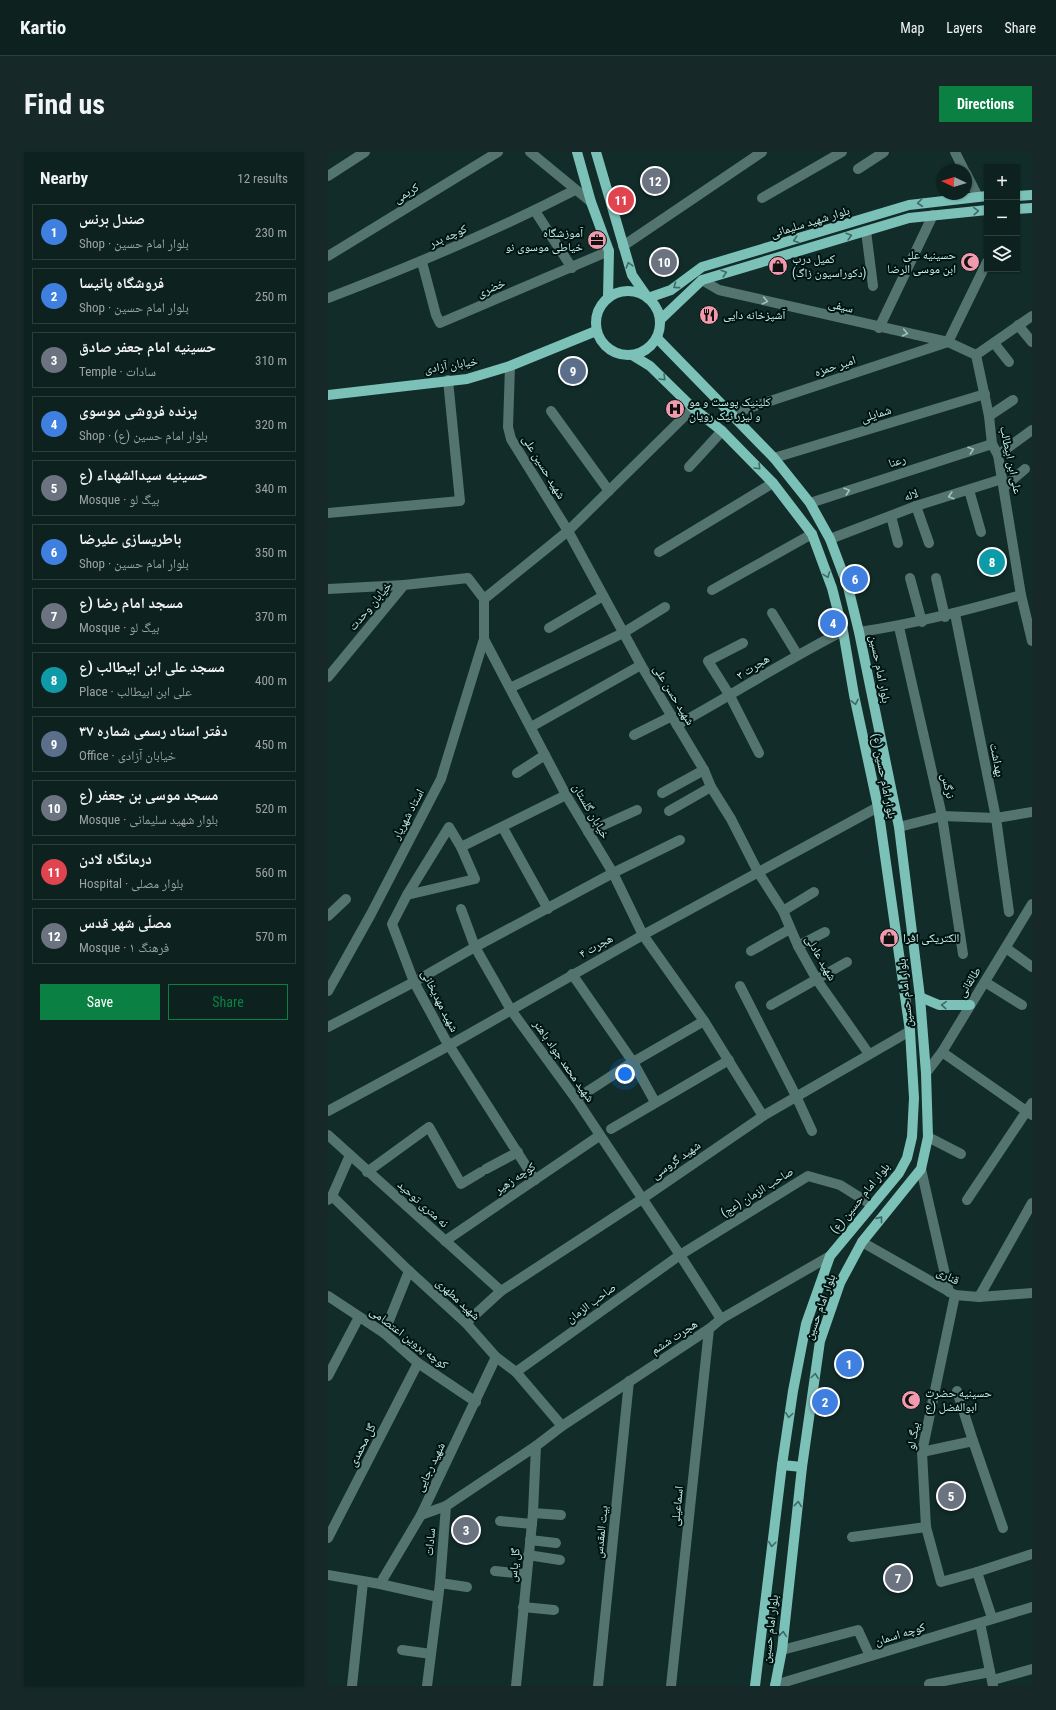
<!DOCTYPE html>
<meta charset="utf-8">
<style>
:root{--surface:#0d211f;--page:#162928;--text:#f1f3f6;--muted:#9aa3a4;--line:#2d3e3d;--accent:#0b8043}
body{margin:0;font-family:"Roboto Condensed","Noto Naskh Arabic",sans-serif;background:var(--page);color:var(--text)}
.controls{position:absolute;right:12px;top:12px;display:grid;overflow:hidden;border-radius:0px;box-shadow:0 1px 3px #0004}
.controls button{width:36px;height:36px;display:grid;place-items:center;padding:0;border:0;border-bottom:1px solid var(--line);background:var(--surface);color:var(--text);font:20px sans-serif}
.compass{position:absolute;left:608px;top:12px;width:36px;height:36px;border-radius:50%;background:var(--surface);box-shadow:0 1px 3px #0004;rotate:274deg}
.you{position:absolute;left:297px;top:922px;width:14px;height:14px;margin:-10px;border:3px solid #fff;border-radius:50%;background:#1a73e8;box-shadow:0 0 0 6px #1a73e833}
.badge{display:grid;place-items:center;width:26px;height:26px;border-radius:50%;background:var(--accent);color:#fff;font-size:13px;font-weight:700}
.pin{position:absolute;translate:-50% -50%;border:2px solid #fff;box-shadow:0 1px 4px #0006}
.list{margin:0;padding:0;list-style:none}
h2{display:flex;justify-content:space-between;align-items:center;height:52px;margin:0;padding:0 16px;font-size:17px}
h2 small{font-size:13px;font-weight:400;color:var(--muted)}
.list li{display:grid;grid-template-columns:26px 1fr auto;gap:12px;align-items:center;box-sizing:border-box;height:56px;margin:0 8px 8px;padding:0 8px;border:1px solid var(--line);border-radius:0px}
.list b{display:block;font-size:15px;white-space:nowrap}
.list p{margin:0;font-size:13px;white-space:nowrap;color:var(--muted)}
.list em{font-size:13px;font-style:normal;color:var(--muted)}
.actions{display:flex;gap:8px;padding:12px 16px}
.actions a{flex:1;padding:9px 0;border:1px solid var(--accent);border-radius:0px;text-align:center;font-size:14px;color:var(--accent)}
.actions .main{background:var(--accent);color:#fff}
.icon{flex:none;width:22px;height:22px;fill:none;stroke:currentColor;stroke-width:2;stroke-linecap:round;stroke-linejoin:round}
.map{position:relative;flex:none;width:704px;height:1534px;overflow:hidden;border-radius:0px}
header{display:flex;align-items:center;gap:24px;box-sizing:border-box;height:56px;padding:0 20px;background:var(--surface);border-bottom:1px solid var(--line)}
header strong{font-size:19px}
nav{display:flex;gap:22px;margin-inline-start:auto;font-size:14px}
.intro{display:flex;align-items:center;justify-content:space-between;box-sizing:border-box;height:96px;padding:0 24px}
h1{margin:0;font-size:28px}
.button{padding:10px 18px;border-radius:0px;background:var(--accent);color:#fff;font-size:14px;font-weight:700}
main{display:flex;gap:24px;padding:0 24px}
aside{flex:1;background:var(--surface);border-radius:0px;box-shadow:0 1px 3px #0004}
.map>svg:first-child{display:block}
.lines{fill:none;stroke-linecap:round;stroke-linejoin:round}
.minor{stroke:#53746f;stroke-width:10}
.major{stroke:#7cc1b8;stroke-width:10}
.oneway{stroke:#3e6a65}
.oneway2{stroke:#9dc3bd}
.labels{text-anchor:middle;stroke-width:4;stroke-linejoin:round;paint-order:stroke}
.street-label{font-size:12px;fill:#c5ede7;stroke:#001412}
.poi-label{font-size:12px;fill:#c5ede7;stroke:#001412;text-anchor:start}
</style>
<header>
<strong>Kartio</strong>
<nav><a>Map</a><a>Layers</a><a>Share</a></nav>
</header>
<div class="intro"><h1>Find us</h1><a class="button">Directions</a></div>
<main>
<aside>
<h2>Nearby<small>12 results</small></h2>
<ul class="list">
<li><span class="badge" style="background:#3f7fe0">1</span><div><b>صندل برنس</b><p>Shop · بلوار امام حسین</p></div><em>230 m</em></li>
<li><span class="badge" style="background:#3f7fe0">2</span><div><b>فروشگاه پانیسا</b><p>Shop · بلوار امام حسین</p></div><em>250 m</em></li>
<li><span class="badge" style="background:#6b7280">3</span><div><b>حسینیه امام جعفر صادق</b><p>Temple · سادات</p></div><em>310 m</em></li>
<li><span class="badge" style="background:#3f7fe0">4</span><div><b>پرنده فروشی موسوی</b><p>Shop · بلوار امام حسین (ع)</p></div><em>320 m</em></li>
<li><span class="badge" style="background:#6b7280">5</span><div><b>حسینیه سیدالشهداء (ع</b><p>Mosque · بیگ لو</p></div><em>340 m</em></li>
<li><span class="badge" style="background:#3f7fe0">6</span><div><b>باطریسازی علیرضا</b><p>Shop · بلوار امام حسین</p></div><em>350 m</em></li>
<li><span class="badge" style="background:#6b7280">7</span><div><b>مسجد امام رضا (ع</b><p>Mosque · بیگ لو</p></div><em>370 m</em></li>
<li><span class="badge" style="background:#0f9aa8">8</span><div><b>مسجد علی ابن ابیطالب (ع</b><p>Place · علی ابن ابیطالب</p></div><em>400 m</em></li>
<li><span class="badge" style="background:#5c6f8a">9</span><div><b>دفتر اسناد رسمی شماره ۳۷</b><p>Office · خیابان آزادی</p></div><em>450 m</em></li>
<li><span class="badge" style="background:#6b7280">10</span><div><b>مسجد موسی بن جعفر (ع</b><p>Mosque · بلوار شهید سلیمانی</p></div><em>520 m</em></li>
<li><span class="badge" style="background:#e0444e">11</span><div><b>درمانگاه لادن</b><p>Hospital · بلوار مصلی</p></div><em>560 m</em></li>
<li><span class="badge" style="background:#6b7280">12</span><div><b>مصلّی شهر قدس</b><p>Mosque · فرهنگ ۱</p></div><em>570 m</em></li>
</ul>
<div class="actions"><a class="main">Save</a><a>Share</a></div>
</aside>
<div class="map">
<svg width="704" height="1534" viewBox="0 0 704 1534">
<rect width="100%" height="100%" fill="#112c29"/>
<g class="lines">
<g class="minor">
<polyline points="202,0 263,50"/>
<polyline points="627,0 636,18"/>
<polyline points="530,17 556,0"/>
<polyline points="638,21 650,45"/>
<polyline points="0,24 37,0"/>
<polyline points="434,46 514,0"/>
<polyline points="207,59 244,116"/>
<polyline points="538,79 545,134"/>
<polyline points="295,94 434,0"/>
<polyline points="0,104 170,0"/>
<polyline points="94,110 108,163 112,171 281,99"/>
<polyline points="374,128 391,138 620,190 648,203"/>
<path d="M 0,146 C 84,114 167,79 247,38"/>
<polyline points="690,173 704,190"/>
<polyline points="551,176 605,63"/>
<polyline points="666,191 681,210"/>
<polyline points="648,203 661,264 664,292 670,303 693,443 704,489"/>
<polyline points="648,203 704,164"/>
<polyline points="182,214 180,275 183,287 240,379 313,513 376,618 383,635 403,667 430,720 455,759 470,794 489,828 541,902"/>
<polyline points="365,256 240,379 156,447 156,487 238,643 285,721 315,783 376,869 435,964"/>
<polyline points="223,259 281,339"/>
<polyline points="403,262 620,190 659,110"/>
<polyline points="661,264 685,248"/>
<polyline points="670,303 704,278"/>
<polyline points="446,306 657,242"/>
<polyline points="361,315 394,279"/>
<polyline points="676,335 697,317"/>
<polyline points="641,338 653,380"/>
<polyline points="482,351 664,292"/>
<polyline points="588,354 601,391"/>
<polyline points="0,361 132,349 120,228"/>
<polyline points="563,364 570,391"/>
<polyline points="502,387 588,354 674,327"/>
<polyline points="331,400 445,331"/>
<polyline points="582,426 594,470"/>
<polyline points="608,426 617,465"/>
<polyline points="0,437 76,433"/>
<polyline points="384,438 484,382"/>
<polyline points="444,461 469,502"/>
<polyline points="627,462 668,666 681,760"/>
<polyline points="571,475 614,664 635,802"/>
<polyline points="221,476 275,444"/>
<path d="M 531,480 C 586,472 639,458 693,443"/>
<polyline points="415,491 380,509 402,544 431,601"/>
<polyline points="0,525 76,433 140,426 156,447"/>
<polyline points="182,536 295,481 337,455"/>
<path d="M 349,573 C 404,543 458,508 515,479"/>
<polyline points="203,575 313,513"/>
<polyline points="306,583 344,564"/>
<polyline points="189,621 217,603"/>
<polyline points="334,641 376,618"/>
<polyline points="341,659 383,635"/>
<polyline points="571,675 614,664 668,666 704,660"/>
<polyline points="175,676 220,757"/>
<polyline points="260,680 309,658"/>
<polyline points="133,695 238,643"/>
<polyline points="79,743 147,727 133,695 121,675 79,743 64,772 86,830 117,887 207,1028"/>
<polyline points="133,757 147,795 183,858 248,947 352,1103 393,1167"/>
<polyline points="455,759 486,740"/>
<polyline points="0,764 18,747"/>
<polyline points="470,794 497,780"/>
<polyline points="678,796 704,815"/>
<polyline points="423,799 462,777"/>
<polyline points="244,822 305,910 327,950"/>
<polyline points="657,830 694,853"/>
<polyline points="412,834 468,944 484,979"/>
<polyline points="0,839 43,762 113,627 156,487"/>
<polyline points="443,853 519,810"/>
<polyline points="0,875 86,830 147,795 285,721 352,688"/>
<polyline points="614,900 704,963"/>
<polyline points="598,921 614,900 704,752"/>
<polyline points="248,947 305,910 376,869"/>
<polyline points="0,959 120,894 315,783 550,655"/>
<polyline points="283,977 401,908"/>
<polyline points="0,983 173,1139"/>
<polyline points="600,985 633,1002"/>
<polyline points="158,1017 190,1000"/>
<polyline points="593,1017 621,1140"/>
<polyline points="39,1020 101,975 133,1032 153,1020"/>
<polyline points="4,1044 81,1119 138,1171 168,1205 188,1220 234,1274"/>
<polyline points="0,1048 4,1044 22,1003"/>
<polyline points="639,1048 704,951"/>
<polyline points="117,1089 271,984"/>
<polyline points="534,1090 627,1143 651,1145 704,1141"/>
<polyline points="627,1143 594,1300 598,1375 613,1430 649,1420 704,1402"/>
<polyline points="0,1144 56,1181 90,1211 148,1250"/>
<polyline points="651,1145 704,1051"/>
<polyline points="138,1171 173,1139 314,1047 435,964 582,879"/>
<polyline points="56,1181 81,1119"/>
<polyline points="188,1220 352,1103 480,1024 512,1033 544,1053"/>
<polyline points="0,1224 31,1165"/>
<polyline points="629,1239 645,1289"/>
<polyline points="594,1300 645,1289 675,1376"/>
<polyline points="205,1361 233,1363"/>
<polyline points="93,1363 118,1354"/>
<polyline points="172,1369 204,1372"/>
<polyline points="524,1385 598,1375"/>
<polyline points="0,1386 90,1211"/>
<polyline points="202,1388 228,1391"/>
<polyline points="200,1403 232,1408"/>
<polyline points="167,1419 198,1422"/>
<polyline points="649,1420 664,1466"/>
<polyline points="0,1423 52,1432 110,1445"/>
<polyline points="112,1431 139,1435"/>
<polyline points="52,1432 93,1363 168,1205"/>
<polyline points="195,1455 226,1458"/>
<polyline points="652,1471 665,1534"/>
<polyline points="74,1498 103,1502"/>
<polyline points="454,1498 530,1478 542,1504"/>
<polyline points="665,1528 704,1517"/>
<polyline points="601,1532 662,1520"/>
<polyline points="447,1533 704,1455"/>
<polyline points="24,1534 35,1430"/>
<polyline points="99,1534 112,1431 118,1354 208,1294 234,1274 381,1177 393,1167 502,1104"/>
<polyline points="188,1534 205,1361 208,1294"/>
<polyline points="270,1534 301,1229"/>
<polyline points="343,1534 381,1177"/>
</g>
<g class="major">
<polyline points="249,0 263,50 281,99 280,145"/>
<polyline points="268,0 304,123 320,146 343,138 374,115 581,53 659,44"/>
<polyline points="689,44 704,43"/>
<polyline points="689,57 704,56"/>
<circle cx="300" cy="171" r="32"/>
<polyline points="332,168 374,128 581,66 659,58"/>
<polyline points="329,186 446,306 482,351 502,387 520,435 531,480 571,675 592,845 598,921 600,985 593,1017 534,1090 512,1131 492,1189 474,1315 454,1498 447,1534"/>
<polyline points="304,203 322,214 365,256 394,279 445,331 484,382 504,436 515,479 526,543 550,655 582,879 586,946 584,985 579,1006 571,1021 502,1104 478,1172 465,1239 454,1313 427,1534"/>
<polyline points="0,243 139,227 182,214 268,179"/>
<polyline points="592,845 611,853 642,853"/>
<polyline points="454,1313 474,1315"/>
</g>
</g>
<defs><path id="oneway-chevron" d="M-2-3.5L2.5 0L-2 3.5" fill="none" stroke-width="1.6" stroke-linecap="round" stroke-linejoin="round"/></defs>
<g class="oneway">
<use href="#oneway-chevron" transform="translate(592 51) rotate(173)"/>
<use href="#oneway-chevron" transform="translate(648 59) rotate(-4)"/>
<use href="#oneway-chevron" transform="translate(521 84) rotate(-16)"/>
<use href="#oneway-chevron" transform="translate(468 88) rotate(163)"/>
<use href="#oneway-chevron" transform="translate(301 113) rotate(-107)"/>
<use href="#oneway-chevron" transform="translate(396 121) rotate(-17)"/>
<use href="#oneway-chevron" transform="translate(348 134) rotate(144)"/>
<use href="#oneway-chevron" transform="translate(335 226) rotate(45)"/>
<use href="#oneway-chevron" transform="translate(430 315) rotate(45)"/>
<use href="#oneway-chevron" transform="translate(499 423) rotate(69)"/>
<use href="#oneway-chevron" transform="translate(527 550) rotate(78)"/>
<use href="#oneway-chevron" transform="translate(616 853) rotate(-176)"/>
<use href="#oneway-chevron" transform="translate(552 1067) rotate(-51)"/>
<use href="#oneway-chevron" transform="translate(487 1224) rotate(-82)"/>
<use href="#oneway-chevron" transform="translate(461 1263) rotate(98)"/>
<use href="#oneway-chevron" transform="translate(470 1352) rotate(-84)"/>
<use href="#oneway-chevron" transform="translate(444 1392) rotate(97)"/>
<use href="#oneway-chevron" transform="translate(455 1482) rotate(-84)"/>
</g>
<g class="oneway2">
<use href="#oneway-chevron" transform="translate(437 149) rotate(13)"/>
<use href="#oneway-chevron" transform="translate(577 181) rotate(12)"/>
<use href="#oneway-chevron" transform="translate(643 298) rotate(-18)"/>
<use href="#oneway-chevron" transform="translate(519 339) rotate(-18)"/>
<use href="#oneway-chevron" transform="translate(623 344) rotate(163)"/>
</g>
<defs>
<g id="office-disc" transform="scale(1)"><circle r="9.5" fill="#f29aad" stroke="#001412"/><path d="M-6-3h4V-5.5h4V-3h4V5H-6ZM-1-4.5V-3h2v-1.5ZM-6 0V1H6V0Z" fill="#111"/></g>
<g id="mosque-disc" transform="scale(1)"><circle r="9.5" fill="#f29aad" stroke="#001412"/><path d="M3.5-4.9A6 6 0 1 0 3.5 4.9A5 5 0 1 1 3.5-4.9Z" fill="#111"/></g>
<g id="shop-disc" transform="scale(1)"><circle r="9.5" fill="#f29aad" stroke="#001412"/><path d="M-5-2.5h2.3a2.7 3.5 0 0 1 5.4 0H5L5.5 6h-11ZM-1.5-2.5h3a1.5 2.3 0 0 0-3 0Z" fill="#111"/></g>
<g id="restaurant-disc" transform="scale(1)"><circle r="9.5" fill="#f29aad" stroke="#001412"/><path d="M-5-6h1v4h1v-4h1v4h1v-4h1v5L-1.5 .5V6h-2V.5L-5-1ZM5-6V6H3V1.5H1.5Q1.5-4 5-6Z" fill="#111"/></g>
<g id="hospital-disc" transform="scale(1)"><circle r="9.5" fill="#f29aad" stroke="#001412"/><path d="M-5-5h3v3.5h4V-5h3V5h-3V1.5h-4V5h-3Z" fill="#111"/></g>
</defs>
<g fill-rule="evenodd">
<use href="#office-disc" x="269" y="88"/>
<use href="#mosque-disc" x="642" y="110"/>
<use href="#shop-disc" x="450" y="114"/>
<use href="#restaurant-disc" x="381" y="163"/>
<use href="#hospital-disc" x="347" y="257"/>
<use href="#shop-disc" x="561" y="786"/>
<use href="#mosque-disc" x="583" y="1248"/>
</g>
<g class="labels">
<g class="street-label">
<text transform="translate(78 41) rotate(-31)" y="4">کریمی</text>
<text transform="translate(482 70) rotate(-17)" y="4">بلوار شهید سلیمانی</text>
<text transform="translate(120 84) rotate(-24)" y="4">کوچه بدر</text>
<text transform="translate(163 136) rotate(-23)" y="4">خضری</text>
<text transform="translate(513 154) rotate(13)" y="4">سیفی</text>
<text transform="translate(123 213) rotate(-9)" y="4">خیابان آزادی</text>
<text transform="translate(507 214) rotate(-18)" y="4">امیر حمزه</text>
<text transform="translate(548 262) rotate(-17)" y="4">شمایلی</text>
<text transform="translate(683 308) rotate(78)" y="4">علی ابن ابیطالب</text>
<text transform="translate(569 309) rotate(-18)" y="4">رعنا</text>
<text transform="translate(216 315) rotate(59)" y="4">شهید حسین علی</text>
<text transform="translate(583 343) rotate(-19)" y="4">لاله</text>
<text transform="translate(42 454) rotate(-50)" y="4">خیابان وحدت</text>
<text transform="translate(425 515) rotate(-32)" y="4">هجرت ۳</text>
<text transform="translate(552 517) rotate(79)" y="4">بلوار امام حسین</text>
<text transform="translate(346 543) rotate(59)" y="4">شهید حسن علی</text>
<text transform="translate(669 608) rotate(79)" y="4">بهداشت</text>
<text transform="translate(556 624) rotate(79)" y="4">بلوار امام حسین (ع)</text>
<text transform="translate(620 634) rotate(77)" y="4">نرگس</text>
<text transform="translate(263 659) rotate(60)" y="4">خیابان گلستان</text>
<text transform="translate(80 662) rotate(-62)" y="4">استاد شهریار</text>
<text transform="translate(268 794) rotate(-29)" y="4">هجرت ۴</text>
<text transform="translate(493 806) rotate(60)" y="4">شهید عادلی</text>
<text transform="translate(641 830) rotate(-57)" y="4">طالقانی</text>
<text transform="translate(577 841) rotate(-96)" y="4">بلوار امام حسین</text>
<text transform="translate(112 849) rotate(63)" y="4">شهید مهدیخانی</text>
<text transform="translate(236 909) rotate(55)" y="4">شهید محمد جواد باهنر</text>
<text transform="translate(348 1008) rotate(-35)" y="4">شهید گروسی</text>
<text transform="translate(187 1026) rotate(-34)" y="4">کوچه زهیر</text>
<text transform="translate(429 1040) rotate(-32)" y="4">صاحب الزمان (عج)</text>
<text transform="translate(532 1046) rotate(-51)" y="4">بلوار امام حسین (ع)</text>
<text transform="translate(95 1052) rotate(42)" y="4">نه متری توحید</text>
<text transform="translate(620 1124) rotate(27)" y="4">قناری</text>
<text transform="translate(130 1147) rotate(43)" y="4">شهید مطهری</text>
<text transform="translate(263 1151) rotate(-36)" y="4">صاحب الزمان</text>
<text transform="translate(492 1155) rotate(-70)" y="4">بلوار امام حسین</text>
<text transform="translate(346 1185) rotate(-33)" y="4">هجرت ششم</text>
<text transform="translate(81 1186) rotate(37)" y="4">کوچه پروین اعتصامی</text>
<text transform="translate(585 1284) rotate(-80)" y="4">بیگ لو</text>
<text transform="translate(34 1293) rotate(-63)" y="4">گل محمدی</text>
<text transform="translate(102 1315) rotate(-64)" y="4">شهید رجایی</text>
<text transform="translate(349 1354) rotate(-84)" y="4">اسماعیلی</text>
<text transform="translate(273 1380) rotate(-84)" y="4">بیت المقدس</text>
<text transform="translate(102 1390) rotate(-85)" y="4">سادات</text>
<text transform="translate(186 1413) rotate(-84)" y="4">گل یاس</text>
<text transform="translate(442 1477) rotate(-83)" y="4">بلوار امام حسین</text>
<text transform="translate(572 1482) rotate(-17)" y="4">کوچه اسمان</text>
</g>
<g class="poi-label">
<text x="255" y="85" text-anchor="end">آموزشگاه<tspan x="255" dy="14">خیاطی موسوی نو</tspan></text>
<text x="628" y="107" text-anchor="end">حسینیه علی<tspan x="628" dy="14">ابن موسی الرضا</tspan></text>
<text x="464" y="111">کمیل درب<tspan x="464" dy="14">(دکوراسیون زاگ)</tspan></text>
<text x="395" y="167">آشپزخانه دایی</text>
<text x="361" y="254">کلینیک پوست و مو<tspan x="361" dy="14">و لیزر نیک رویان</tspan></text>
<text x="575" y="790">الکتریکی افرا</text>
<text x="597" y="1245">حسینیه حضرت<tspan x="597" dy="14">ابوالفضل (ع</tspan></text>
</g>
</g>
</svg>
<div class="controls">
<button>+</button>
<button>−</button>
<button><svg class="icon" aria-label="layers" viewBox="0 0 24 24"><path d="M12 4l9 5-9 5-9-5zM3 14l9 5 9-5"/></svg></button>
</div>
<svg class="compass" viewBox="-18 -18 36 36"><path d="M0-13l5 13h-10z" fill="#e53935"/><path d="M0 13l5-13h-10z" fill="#9aa3a4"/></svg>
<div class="you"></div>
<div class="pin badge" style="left:521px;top:1212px;background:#3f7fe0">1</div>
<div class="pin badge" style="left:497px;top:1250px;background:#3f7fe0">2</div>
<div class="pin badge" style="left:138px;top:1378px;background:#6b7280">3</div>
<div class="pin badge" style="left:505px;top:471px;background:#3f7fe0">4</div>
<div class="pin badge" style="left:623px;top:1344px;background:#6b7280">5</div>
<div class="pin badge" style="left:527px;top:427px;background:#3f7fe0">6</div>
<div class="pin badge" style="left:570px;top:1426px;background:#6b7280">7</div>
<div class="pin badge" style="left:664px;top:410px;background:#0f9aa8">8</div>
<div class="pin badge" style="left:245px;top:219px;background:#5c6f8a">9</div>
<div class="pin badge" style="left:336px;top:110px;background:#6b7280">10</div>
<div class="pin badge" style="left:293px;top:48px;background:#e0444e">11</div>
<div class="pin badge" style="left:327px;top:29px;background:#6b7280">12</div>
</div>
</main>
